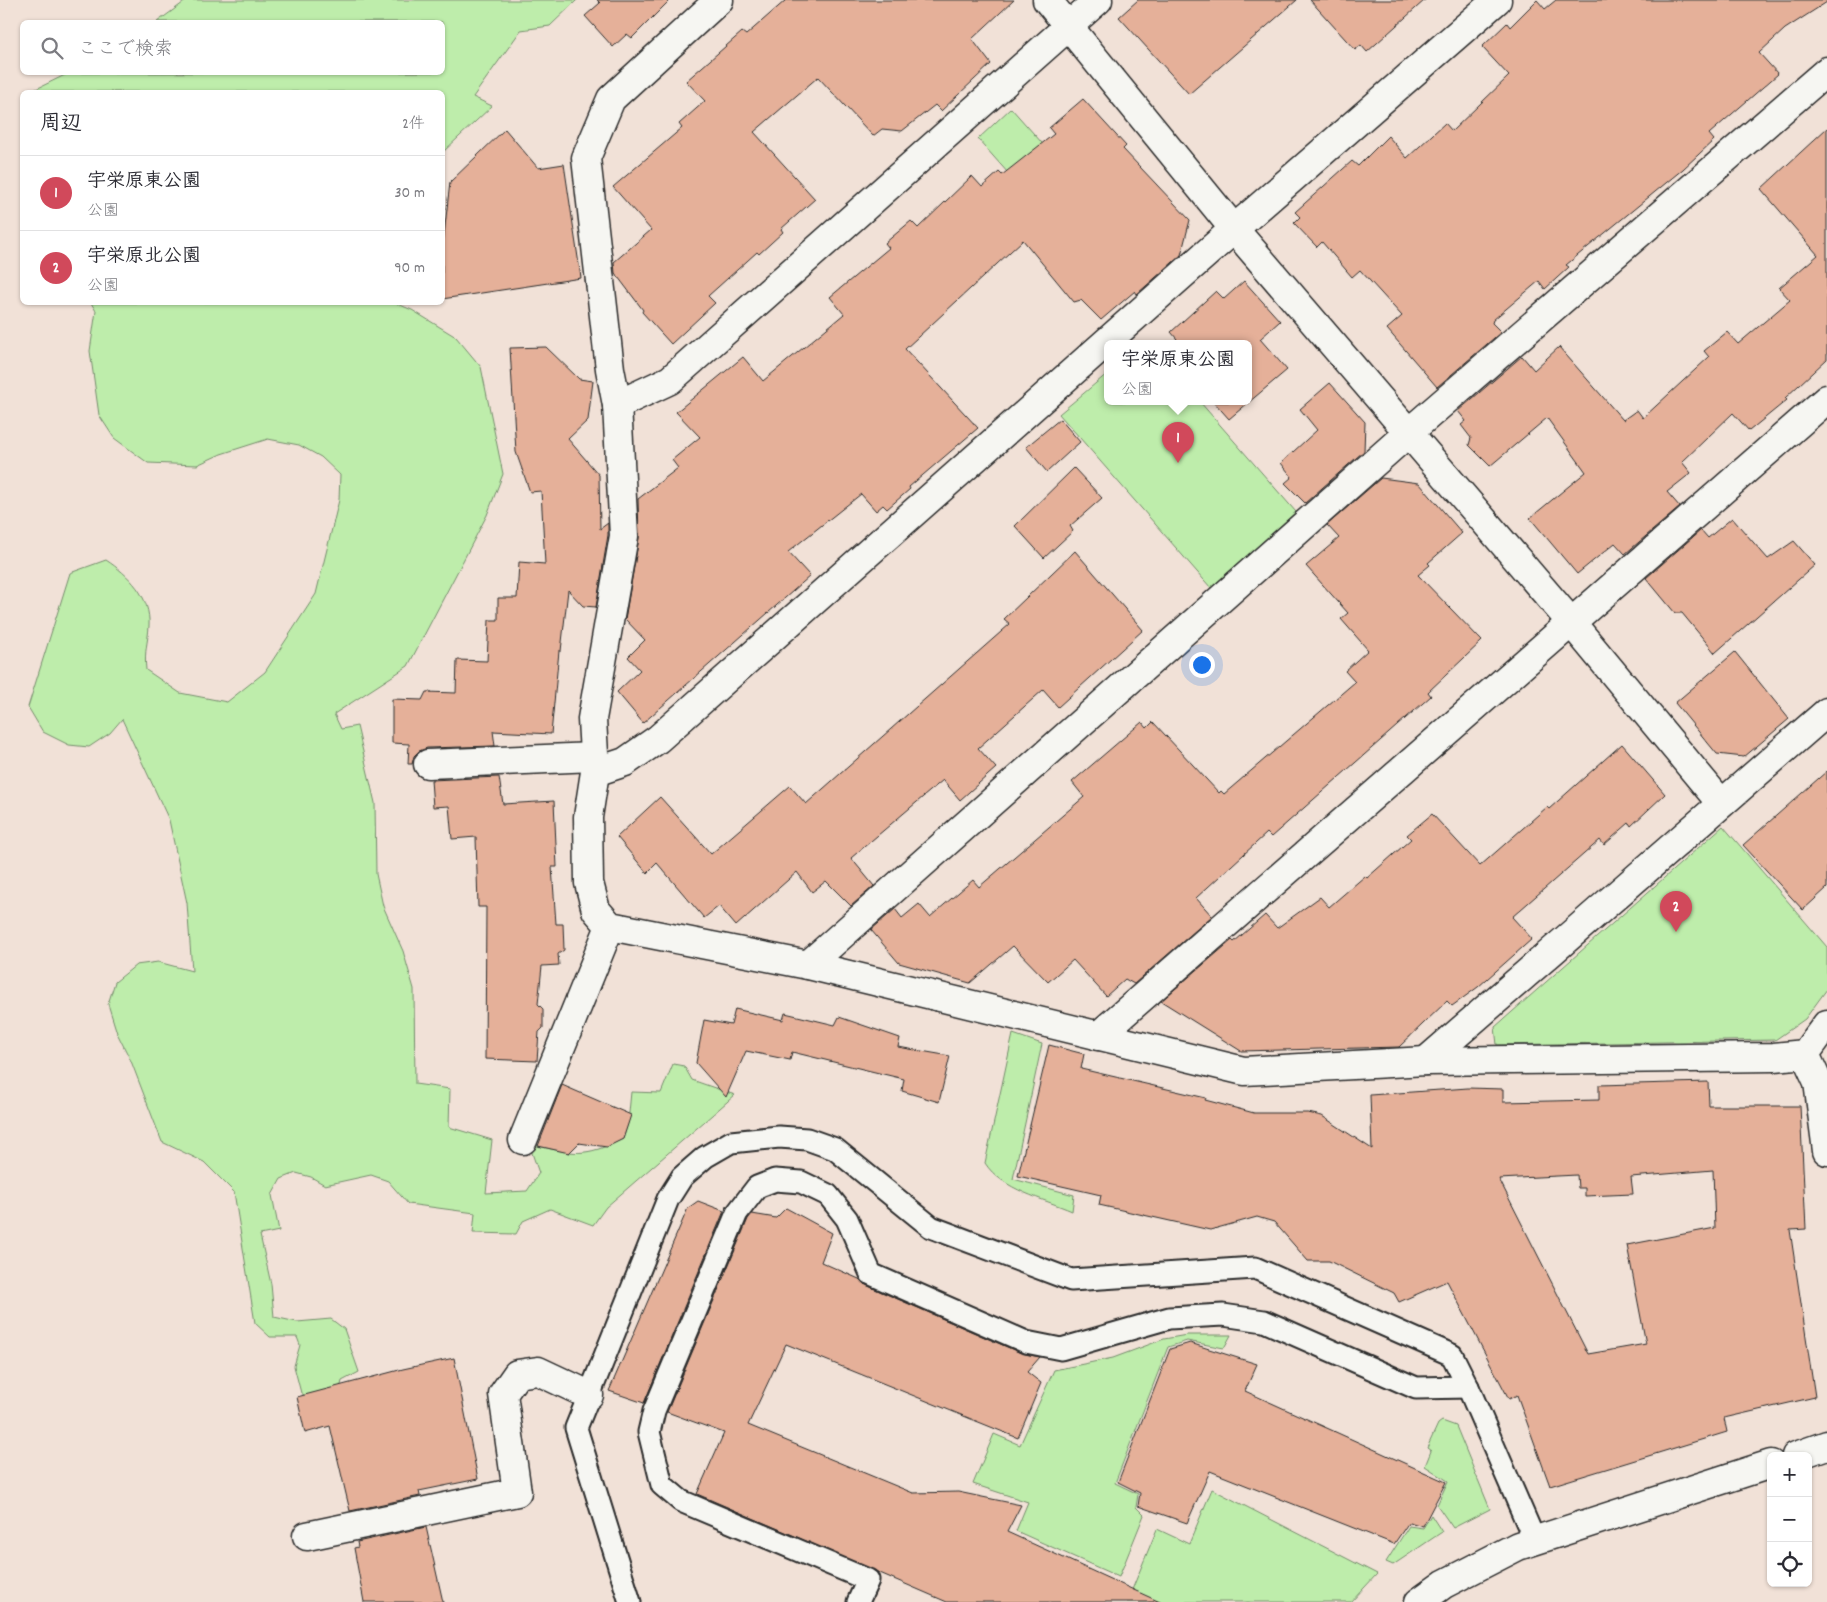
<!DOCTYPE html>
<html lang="ja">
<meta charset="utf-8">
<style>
:root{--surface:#fff;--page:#f2f2f3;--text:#2b2b33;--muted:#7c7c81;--line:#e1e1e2;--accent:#d1495b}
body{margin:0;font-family:Dekko,"Klee One",sans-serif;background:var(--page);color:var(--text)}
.controls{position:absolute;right:15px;bottom:15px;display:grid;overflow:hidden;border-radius:8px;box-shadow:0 1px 4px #0004}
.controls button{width:45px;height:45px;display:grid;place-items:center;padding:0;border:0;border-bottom:1px solid var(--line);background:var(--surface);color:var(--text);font:25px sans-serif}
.you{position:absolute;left:1201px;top:664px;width:18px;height:18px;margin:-12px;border:4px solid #fff;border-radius:50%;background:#1a73e8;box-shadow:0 0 0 8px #1a73e833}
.badge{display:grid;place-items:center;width:32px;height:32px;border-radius:50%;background:var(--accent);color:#fff;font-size:16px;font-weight:700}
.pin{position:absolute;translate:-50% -41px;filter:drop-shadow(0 1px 2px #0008)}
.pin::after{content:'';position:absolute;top:26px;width:18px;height:15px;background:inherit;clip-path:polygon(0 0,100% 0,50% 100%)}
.popup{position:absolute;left:1104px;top:340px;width:148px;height:65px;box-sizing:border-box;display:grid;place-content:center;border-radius:8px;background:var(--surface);filter:drop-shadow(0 1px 4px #0005);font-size:16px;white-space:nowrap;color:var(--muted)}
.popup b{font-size:19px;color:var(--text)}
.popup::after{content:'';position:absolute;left:50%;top:100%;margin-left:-10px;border:10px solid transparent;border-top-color:var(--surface)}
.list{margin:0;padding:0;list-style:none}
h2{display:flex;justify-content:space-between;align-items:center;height:65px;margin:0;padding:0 20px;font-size:21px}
h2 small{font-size:16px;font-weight:400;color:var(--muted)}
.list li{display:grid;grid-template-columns:32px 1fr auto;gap:15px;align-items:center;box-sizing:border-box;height:75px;padding:0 20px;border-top:1px solid var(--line)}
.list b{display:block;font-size:19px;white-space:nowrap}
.list p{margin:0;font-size:16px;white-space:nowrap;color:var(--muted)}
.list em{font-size:16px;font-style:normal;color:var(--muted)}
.icon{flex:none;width:28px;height:28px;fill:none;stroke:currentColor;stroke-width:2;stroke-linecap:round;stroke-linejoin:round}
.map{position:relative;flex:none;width:1827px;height:1602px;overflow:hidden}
.search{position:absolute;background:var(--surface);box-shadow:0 1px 4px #0004;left:20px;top:20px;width:425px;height:55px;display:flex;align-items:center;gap:12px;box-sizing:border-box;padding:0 18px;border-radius:8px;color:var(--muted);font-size:19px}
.panel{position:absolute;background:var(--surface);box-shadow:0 1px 4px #0004;left:20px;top:90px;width:425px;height:215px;border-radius:8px}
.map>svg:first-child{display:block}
.green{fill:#beedab;stroke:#748c6b}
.building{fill:#e5b099;stroke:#2b2b2b;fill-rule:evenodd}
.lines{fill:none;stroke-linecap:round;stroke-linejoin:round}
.service-casing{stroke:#2b2b2b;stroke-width:25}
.minor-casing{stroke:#2b2b2b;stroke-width:31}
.tertiary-casing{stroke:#2b2b2b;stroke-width:31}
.service{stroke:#f6f6f2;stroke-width:21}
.minor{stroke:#f6f6f2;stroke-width:28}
.tertiary{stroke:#f6f6f2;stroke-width:28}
</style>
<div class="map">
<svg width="1827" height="1602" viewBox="0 0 1827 1602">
<rect width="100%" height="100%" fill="#f1e1d7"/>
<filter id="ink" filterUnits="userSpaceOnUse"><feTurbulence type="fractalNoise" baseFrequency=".02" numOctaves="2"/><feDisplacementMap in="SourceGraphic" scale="10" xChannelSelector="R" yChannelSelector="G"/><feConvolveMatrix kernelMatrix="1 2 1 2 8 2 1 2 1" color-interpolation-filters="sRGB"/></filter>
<g filter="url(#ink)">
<g class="green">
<polygon points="187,0 577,0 550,26 521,30 473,97 492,106 443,152 442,92 30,92 69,73 442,72 442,22 157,22"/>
<polygon points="1011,108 1081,187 1046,216 978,139"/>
<path d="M 393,302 L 412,310 L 456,337 L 481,367 L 503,474 L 487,515 L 408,666 L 334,714 L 341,729 L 357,726 L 375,803 L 376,874 L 383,906 L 403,951 L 414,989 L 415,1084 L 450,1089 L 449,1127 L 492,1140 L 486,1193 L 527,1191 L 539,1173 L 532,1153 L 533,1145 C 575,1154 583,1158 623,1139 L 628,1123 L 631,1092 L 661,1093 L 673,1064 L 684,1066 L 692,1080 L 735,1095 L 606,1207 L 593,1225 L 550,1209 L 523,1221 L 516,1234 L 473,1233 L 475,1213 L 408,1204 L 388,1181 L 371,1175 L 325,1185 L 311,1177 L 296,1173 L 281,1179 L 272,1195 L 279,1231 L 260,1235 L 271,1284 L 274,1317 L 297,1322 L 331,1319 L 344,1329 L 359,1372 L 342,1381 L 336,1405 L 317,1404 L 301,1393 L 294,1366 L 300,1345 L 297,1337 L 270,1337 L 255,1323 L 234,1192 L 204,1162 L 162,1142 L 131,1061 L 117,1033 L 108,1004 L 115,982 L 136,965 L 158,962 L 192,971 L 187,903 L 169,820 L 122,719 L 110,733 L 89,747 L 69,745 L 43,732 L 28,707 L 70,573 L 106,560 C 129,575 151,597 149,626 C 148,643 144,650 146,670 L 180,693 L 227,702 L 265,672 L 316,594 L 339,500 L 340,475 L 321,457 L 299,445 L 268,439 L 221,454 L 197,465 L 148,463 L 114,438 L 99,415 L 90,351 L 96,311 L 91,303 Z"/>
<polygon points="1108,373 1108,402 1200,402 1296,512 1211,588 1059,414"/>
<polygon points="1723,826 1827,947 1827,989 1805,1019 1775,1040 1497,1045 1495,1027"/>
<path d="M 1013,1034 L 1042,1044 L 1013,1179 L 1074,1195 L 1072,1211 C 1044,1199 1002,1190 985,1163 Z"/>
<polygon points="1187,1335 1231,1335 1224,1348 1187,1341 1168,1347 1115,1483 1138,1494 1136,1507 1144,1515 1119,1577 1016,1531 1028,1502 973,1484 994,1434 1020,1445 1054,1370 1113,1358 1164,1339"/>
<polygon points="1442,1421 1456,1426 1490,1509 1453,1528 1437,1505 1448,1481 1425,1466 1431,1451 1427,1448 1438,1424"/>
<polygon points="1212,1489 1377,1574 1351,1602 1127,1602 1157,1529 1189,1544"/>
<polygon points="1431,1515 1442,1532 1393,1565 1386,1562 1409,1526 1423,1528"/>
</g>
<g class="building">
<polygon points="597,0 670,0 632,38 627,34 613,47 585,16 600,3"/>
<polygon points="786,0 1014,0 972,39 991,64 941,111 935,105 902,131 882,129 873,136 818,77 754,132 815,199 781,229 783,232 759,254 757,252 708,296 715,303 671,344 642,312 643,310 615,273 614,262 651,230 613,187 682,128 679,124 705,101 686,81 742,32 746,35"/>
<polygon points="1138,0 1297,0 1189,94 1119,17"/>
<polygon points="1310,0 1425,0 1367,52 1361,45 1355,50"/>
<polygon points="1537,0 1545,9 1556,0 1827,0 1827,2 1785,29 1759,53 1778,74 1709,134 1714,140 1683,169 1566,265 1569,267 1545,289 1539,281 1493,320 1492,323 1501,332 1437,387 1387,329 1402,316 1360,270 1352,277 1322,242 1317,247 1294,223 1300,217 1295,212 1352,161 1358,166 1388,136 1407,158 1445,123 1452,131 1509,76 1482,47 1507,23 1510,27"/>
<polygon points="1083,99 1126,146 1123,149 1190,220 1181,255 1137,294 1135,291 1101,320 1081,300 1074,302 1023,240 905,349 978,428 909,487 910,489 887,509 883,505 876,511 861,494 788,552 810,576 643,723 617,692 640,670 628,657 645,640 625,619 639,538 638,499 678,468 672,460 700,437 676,412 743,357 763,381 844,314 830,297 889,248 885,243 911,221 918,228 972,176 982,187 999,172 1002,175 1054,134 1049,128"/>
<polygon points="1827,128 1827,359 1785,398 1787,400 1749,431 1733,413 1682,462 1691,473 1667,492 1680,507 1625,554 1615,543 1577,574 1530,518 1586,472 1547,418 1490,466 1469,445 1471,438 1461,425 1466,421 1458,411 1522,356 1534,370 1559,347 1623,420 1637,410 1643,418 1709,357 1704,351 1727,332 1738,344 1790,300 1779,288 1818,255 1761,189"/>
<polygon points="505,129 538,168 564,164 581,278 442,299 442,253 450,182"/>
<polygon points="1244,281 1280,321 1260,339 1287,370 1229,419 1214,402 1248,402 1248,344 1172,344 1177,339 1171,332 1216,291 1224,299"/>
<polygon points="546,347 579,379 593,381 588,420 568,439 599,475 600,529 608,523 608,535 596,607 583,606 568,590 561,651 559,651 551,734 493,731 495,746 427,748 419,751 414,756 412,764 408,764 409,744 392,743 392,699 422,700 426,692 456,693 457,660 487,661 489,620 498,620 498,598 517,598 519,562 545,564 541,491 530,492 516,452 510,348"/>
<polygon points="1330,383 1365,422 1364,451 1305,503 1285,483 1292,477 1281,463 1317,430 1300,409"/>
<polygon points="1060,419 1080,442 1047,472 1026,447"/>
<polygon points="1074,468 1102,498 1070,526 1073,531 1044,558 1015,526"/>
<polygon points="1381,478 1419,483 1462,533 1428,563 1430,565 1418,575 1482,641 1428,692 1431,696 1271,837 1267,833 1196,898 1212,916 1134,984 1125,979 1106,996 1073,960 1048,982 1013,946 970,983 899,963 871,930 895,909 902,918 919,904 930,917 973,880 979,887 1084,797 1072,782 1142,722 1147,728 1153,722 1219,793 1221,791 1224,794 1355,682 1345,671 1368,650 1341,619 1348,613 1306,566 1339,538 1327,525"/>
<polygon points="1732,518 1768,559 1794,541 1815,565 1715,653 1682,613 1675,613 1646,578 1701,530 1708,538"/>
<polygon points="1075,551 1143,630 1058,707 1043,690 978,748 996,768 960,800 943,780 851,858 874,886 851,906 826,881 812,892 797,872 736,926 719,906 704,918 657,863 647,873 617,837 660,797 711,854 790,786 806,804 1010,624 1004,619"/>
<polygon points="1735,652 1789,719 1744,757 1717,754 1675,703"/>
<polygon points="1622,744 1665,794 1631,826 1629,823 1604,845 1600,840 1512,917 1532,939 1478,987 1452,1006 1447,1001 1399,1047 1241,1051 1161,1001 1232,940 1234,942 1265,915 1277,928 1320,897 1329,907 1365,876 1367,878 1411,839 1407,835 1432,814 1480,866 1547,807 1549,809"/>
<polygon points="1827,771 1827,888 1803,910 1743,845"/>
<polygon points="499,777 503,804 554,801 557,867 552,867 556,924 563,924 564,950 558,954 559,965 542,966 538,1004 543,1009 543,1028 539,1032 537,1061 485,1059 486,907 478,907 476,837 452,839 449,806 433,807 431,780"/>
<polygon points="735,1009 783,1020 785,1013 835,1025 839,1017 900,1038 898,1047 950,1056 939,1102 902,1091 904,1079 792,1052 790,1060 746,1051 726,1097 696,1063 704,1020 731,1025"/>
<path d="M 1049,1045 L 1084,1054 L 1081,1069 L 1206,1098 L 1205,1100 L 1254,1113 L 1308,1113 L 1322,1116 L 1372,1149 L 1370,1095 L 1468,1088 L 1503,1089 L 1503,1102 L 1599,1100 L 1599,1085 L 1708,1082 L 1709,1106 L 1800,1106 L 1806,1229 L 1790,1230 L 1815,1397 L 1724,1418 L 1727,1432 L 1550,1486 L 1517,1395 L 1509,1399 L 1447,1281 L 1399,1302 L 1394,1293 L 1329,1261 L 1308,1261 L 1274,1222 L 1257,1217 L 1210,1230 L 1099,1205 L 1101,1195 L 1018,1176 ZM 1713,1170 L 1715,1228 L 1627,1245 L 1646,1344 L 1588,1354 L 1499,1179 L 1577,1175 L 1578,1188 L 1585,1188 L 1585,1196 L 1633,1194 L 1631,1177 Z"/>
<polygon points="562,1085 631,1115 623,1139 607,1147 579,1143 569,1153 538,1146"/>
<polygon points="698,1201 724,1211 644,1403 609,1391 688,1208"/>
<polygon points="786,1208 832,1233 821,1262 859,1279 866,1285 1021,1353 1040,1357 1027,1372 1041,1383 1018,1438 786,1344 748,1425 913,1493 958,1492 1021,1505 1007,1532 1160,1602 947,1602 697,1494 724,1433 667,1412 748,1219 752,1214 776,1218"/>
<polygon points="1190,1343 1257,1364 1245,1391 1446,1482 1423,1526 1409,1522 1394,1544 1210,1471 1187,1523 1138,1506 1140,1493 1118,1482 1170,1349"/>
<polygon points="454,1358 478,1479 419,1491 420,1496 350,1511 330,1426 305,1433 297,1397 403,1369"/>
<polygon points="426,1527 443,1602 364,1602 354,1548 358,1547 357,1542"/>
</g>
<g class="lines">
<g class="service-casing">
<g id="service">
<polyline points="630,1602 576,1428 668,1199 682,1177 705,1157 731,1142 779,1137 807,1139 835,1149 931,1227 1071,1280 1255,1268 1452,1355 1468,1387 1535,1541"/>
<polyline points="858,1602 868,1580 681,1501 662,1485 649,1432 654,1411 737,1213 757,1187 775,1180 801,1182 828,1195 847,1219 871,1274 1026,1342 1061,1349 1169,1318 1223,1315 1264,1321 1416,1388 1468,1387"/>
</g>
</g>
<g class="minor-casing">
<g id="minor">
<polyline points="719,0 611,99 586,158 610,369 617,405 624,536 592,719 595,772 588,817 589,883 596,910 610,926 808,965 1244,1071 1426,1061 1774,1057 1805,1054 1827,1024"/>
<polyline points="1047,0 1234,229 1570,621 1721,803"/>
<polyline points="617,405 670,380 1098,0"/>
<polyline points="428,764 594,757"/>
<polyline points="595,772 625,762 658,739 1234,229 1497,0"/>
<polyline points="808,965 1408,433 1827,71"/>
<polyline points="1098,1036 1827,399"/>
<polyline points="1805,1054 1818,1082 1827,1151"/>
<polyline points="1426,1061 1827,712"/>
<polyline points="523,1140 610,926"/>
<polyline points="307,1536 517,1492 503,1394 517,1374 538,1371 589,1395"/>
</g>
</g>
<g class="tertiary-casing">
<g id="tertiary">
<polyline points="1796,1456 1827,1445"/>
<polyline points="1419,1602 1444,1584 1518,1546 1771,1464"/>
</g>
</g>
<use href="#service" class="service"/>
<use href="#minor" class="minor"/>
<use href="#tertiary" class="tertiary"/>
</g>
</g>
</svg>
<div class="controls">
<button>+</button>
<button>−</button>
<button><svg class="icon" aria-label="locate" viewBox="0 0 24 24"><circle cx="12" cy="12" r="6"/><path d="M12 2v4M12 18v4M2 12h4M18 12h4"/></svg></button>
</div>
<div class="you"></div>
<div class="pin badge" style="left:1178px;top:463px">1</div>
<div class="popup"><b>宇栄原東公園</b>公園</div>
<div class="pin badge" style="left:1676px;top:932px">2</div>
<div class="search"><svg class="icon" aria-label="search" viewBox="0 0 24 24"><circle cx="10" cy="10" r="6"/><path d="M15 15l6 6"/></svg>ここで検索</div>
<section class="panel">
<h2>周辺<small>2件</small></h2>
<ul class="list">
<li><span class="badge">1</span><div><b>宇栄原東公園</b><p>公園</p></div><em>30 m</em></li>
<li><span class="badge">2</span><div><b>宇栄原北公園</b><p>公園</p></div><em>90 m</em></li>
</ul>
</section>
</div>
